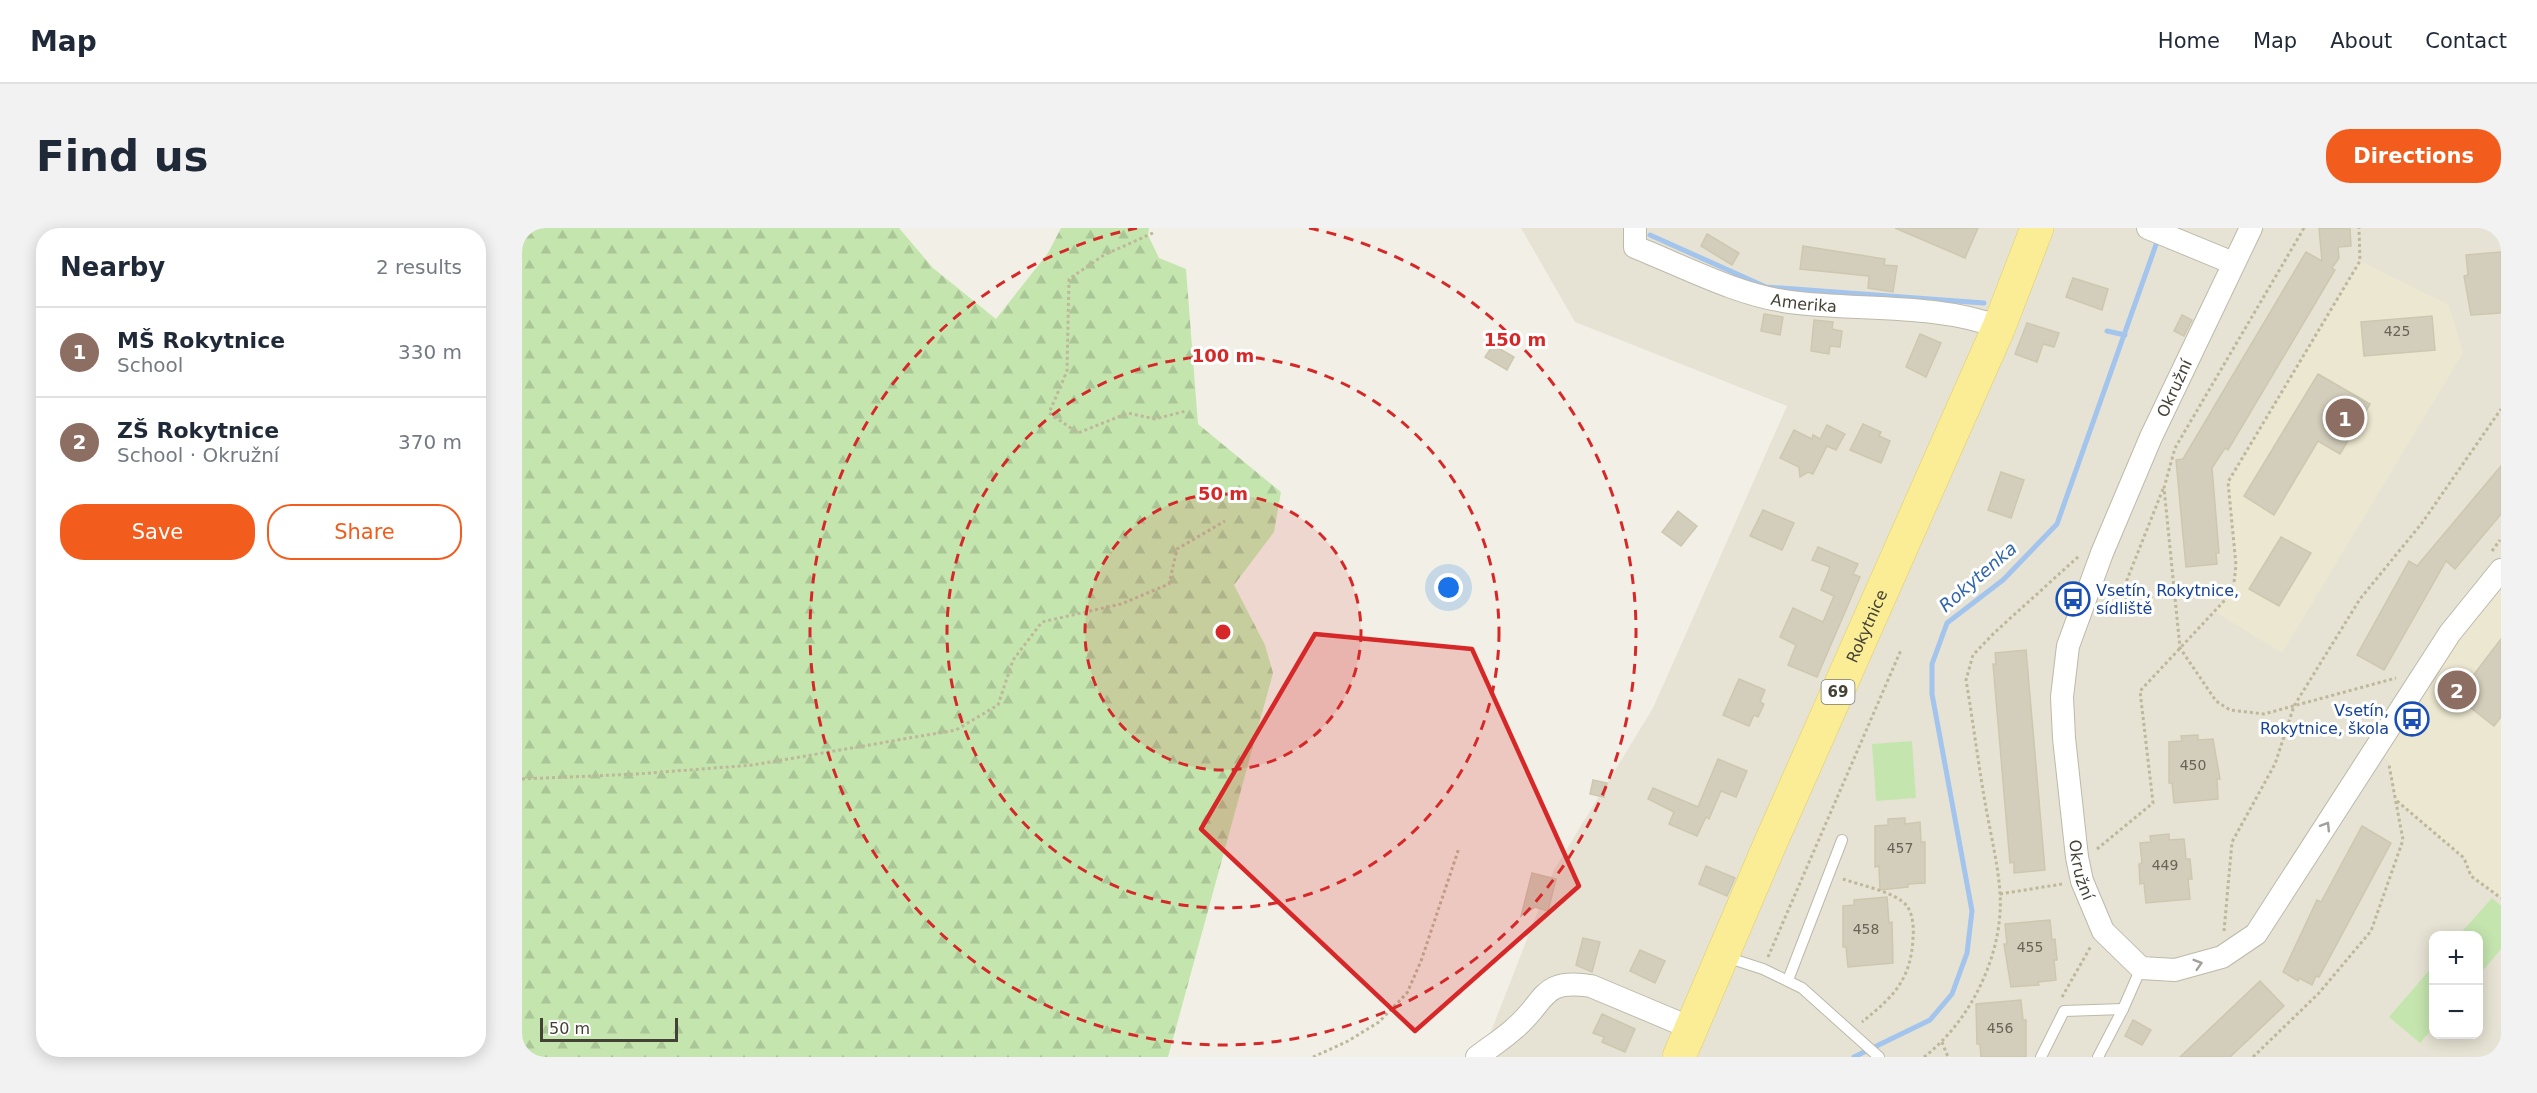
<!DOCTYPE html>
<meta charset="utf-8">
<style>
:root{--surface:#fff;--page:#f2f2f3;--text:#1f2937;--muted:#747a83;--line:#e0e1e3;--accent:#f25d1d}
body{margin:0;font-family:"DejaVu Sans",sans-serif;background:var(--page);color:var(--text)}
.controls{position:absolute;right:18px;bottom:18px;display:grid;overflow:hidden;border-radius:12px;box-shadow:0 3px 15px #0003}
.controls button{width:54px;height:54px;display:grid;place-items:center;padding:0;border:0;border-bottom:2px solid var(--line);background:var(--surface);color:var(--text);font:30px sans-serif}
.scale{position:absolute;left:18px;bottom:15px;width:138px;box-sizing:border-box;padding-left:6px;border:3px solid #444135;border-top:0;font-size:16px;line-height:21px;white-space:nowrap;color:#444135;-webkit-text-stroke:4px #fff;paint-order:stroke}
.you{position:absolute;left:927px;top:360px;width:21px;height:21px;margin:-15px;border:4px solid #fff;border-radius:50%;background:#1a73e8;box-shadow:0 0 0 9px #1a73e833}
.badge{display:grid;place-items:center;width:39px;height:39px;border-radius:50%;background:var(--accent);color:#fff;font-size:20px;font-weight:700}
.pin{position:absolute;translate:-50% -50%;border:3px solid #fff;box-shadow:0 2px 6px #0006}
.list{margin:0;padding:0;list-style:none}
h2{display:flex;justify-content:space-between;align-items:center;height:78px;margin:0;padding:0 24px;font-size:26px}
h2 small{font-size:20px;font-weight:400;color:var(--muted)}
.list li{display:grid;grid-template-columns:39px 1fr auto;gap:18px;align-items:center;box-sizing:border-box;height:90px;padding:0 24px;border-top:2px solid var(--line)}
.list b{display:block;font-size:22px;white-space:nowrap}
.list p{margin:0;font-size:20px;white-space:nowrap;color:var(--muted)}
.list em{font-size:20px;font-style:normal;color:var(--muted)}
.actions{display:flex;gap:12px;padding:18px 24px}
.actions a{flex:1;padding:14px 0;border:2px solid var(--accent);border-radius:24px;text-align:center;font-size:21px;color:var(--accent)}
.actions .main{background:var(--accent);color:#fff}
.map{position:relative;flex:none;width:1979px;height:829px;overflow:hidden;border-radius:24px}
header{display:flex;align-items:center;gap:36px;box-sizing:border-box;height:84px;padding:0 30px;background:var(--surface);border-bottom:2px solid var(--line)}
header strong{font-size:28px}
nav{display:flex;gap:33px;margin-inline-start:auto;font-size:21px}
.intro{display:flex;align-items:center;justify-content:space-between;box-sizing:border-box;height:144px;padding:0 36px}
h1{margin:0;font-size:42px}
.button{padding:15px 27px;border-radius:24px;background:var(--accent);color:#fff;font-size:21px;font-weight:700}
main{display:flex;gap:36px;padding:0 36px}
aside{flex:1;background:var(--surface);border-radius:24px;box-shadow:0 3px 15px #0003}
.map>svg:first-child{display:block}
.residential{fill:#e6e3d4;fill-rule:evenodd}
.education{fill:#ebe7d0}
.forest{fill:url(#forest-firs)}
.green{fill:#c5e5af}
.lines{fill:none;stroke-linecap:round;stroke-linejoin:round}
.stream{stroke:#a3c4ed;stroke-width:5}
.building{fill:#d3cebb;stroke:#cec7af;stroke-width:1.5}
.service-casing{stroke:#bdb9a9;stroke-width:12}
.minor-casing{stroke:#bdb9a9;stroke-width:24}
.primary-casing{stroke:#dfcd67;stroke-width:34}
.path{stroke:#beb79a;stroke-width:3;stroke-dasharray:3 3;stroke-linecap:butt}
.service{stroke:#fff;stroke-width:10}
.minor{stroke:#fff;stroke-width:22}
.primary{stroke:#faed96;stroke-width:33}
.oneway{stroke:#a2a09a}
.marked{fill:#d62828;fill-opacity:0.2;stroke:#d62828;stroke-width:4.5;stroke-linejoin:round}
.ring{fill:none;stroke:#d62828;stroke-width:3;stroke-dasharray:10 8}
.labels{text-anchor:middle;stroke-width:6;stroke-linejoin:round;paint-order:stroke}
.number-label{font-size:14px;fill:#686456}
.shield{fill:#fff;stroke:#7c7a72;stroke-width:1.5}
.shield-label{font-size:15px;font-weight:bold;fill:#444135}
.street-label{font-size:16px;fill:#444135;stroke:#fff}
.transit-label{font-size:16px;fill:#164399;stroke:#fff;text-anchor:start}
.water-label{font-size:18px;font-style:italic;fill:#3266ac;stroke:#fff}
.centre{fill:#d62828;stroke:#fff;stroke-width:3}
.ring-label{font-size:18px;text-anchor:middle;font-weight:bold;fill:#d62828;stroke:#fff;stroke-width:6;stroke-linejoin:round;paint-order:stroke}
</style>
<header>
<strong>Map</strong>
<nav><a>Home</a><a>Map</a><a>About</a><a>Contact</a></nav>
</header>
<div class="intro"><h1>Find us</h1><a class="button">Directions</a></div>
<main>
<aside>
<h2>Nearby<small>2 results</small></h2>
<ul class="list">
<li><span class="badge" style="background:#8d6e63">1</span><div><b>MŠ Rokytnice</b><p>School</p></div><em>330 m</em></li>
<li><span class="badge" style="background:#8d6e63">2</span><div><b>ZŠ Rokytnice</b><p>School · Okružní</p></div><em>370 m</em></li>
</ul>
<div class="actions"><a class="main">Save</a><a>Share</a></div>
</aside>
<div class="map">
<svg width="1979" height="829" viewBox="0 0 1979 829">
<defs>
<pattern id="forest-firs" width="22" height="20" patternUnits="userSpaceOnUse" patternTransform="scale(1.5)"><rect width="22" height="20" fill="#c5e5af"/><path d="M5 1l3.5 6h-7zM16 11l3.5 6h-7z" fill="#aac697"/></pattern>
</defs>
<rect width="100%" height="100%" fill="#f2f0e6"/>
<path class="residential" d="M 999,0 L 1979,0 L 1979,829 L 959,829 L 1032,642 L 1131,480 L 1265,178 L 1053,94 ZM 1912,708 L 1956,708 L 1956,806 L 1912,806 Z"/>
<g class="education">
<polygon points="1838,33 1927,77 1941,125 1760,425 1692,383 1703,372 1712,355 1714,337 1706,254"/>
<polygon points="1979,342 1979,670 1949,648 1942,630 1874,572 1867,534 1853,520"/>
</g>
<polygon class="forest" points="0,0 377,0 411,40 474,91 526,25 539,0 627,0 626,7 637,30 664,41 676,196 759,264 752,304 712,357 743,417 751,445 646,829 0,829"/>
<g class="green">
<polygon points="1390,513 1394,570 1354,573 1350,516"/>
<polygon points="1970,670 1979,678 1979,721 1957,747 1956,708 1937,707"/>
<polygon points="1911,738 1911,800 1898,815 1867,789"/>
</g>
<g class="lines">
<g class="stream">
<polyline points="1128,7 1244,59 1462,75"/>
<polyline points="1585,103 1603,107"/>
<polyline points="1332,829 1408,792 1430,766 1445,725 1450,683 1410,466 1410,436 1425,395 1481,352 1535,296 1636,11"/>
</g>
</g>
<g class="building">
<polygon points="1373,0 1456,0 1443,30"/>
<polygon points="1797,0 1828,0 1829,18 1816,19 1817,30 1810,40 1813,42 1706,222 1703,220 1690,240 1697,325 1694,325 1695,336 1664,339 1654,232 1661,231 1784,24 1800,33"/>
<polygon points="1185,6 1217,25 1210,37 1179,18"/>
<polygon points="1281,18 1363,31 1362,37 1375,38 1371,64 1346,60 1347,48 1278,41"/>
<polygon points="1979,24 1979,85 1949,87 1942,48 1946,47 1944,27"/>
<polygon points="1551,50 1586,61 1580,82 1544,69"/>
<polygon points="1242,86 1261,89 1258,107 1239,103"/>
<polygon points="1660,87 1670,92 1662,108 1652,103"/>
<polygon points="1910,88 1913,122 1842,128 1839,94"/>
<polygon points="1292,92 1311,94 1310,101 1320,103 1318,119 1308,118 1307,126 1289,123"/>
<polygon points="1505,95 1537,105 1532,119 1521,116 1515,134 1493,126"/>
<polygon points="1398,106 1419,115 1404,149 1384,139"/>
<polygon points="971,117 992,129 985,142 963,129"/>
<polygon points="1796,146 1848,176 1818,226 1796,213 1752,287 1722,268"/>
<polygon points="1341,196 1359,204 1357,208 1368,213 1359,235 1328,222"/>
<polygon points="1305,197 1323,206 1314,222 1305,218 1291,246 1286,244 1278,249 1277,239 1258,230 1272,202 1290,211 1291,207 1298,211"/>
<polygon points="1979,238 1979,286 1933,341 1924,333 1862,442 1835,427 1887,333 1895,338"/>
<polygon points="1479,244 1502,252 1489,290 1466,282"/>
<polygon points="1241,282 1272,295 1260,322 1228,308"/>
<polygon points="1156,283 1175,298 1159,318 1140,304"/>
<polygon points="1759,309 1789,325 1757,378 1727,361"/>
<polygon points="1296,319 1336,336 1331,346 1338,349 1295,449 1266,437 1274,417 1258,409 1271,380 1301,394 1312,368 1299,362 1308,339 1290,332"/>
<polygon points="1979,411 1979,489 1972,498 1940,473 1932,484 1920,475 1931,460 1937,466"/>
<polygon points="1504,422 1523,642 1492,645 1492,634 1488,635 1471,436 1474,436 1473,425"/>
<polygon points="1217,451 1243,462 1238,474 1242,476 1236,489 1232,487 1227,498 1201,487"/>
<polygon points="1676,507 1676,512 1691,511 1698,551 1695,551 1696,571 1652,575 1650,555 1647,555 1647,514 1660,513 1659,508"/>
<polygon points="1196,531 1225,543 1214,569 1199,563 1187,591 1184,589 1175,608 1147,596 1152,584 1126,571 1131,560 1176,579"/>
<polygon points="1071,552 1085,555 1082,569 1068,566"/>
<polygon points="1383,590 1383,596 1398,594 1399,614 1403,614 1403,655 1386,656 1386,659 1358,662 1357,638 1353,639 1353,598 1366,597 1366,591"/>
<polygon points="1840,598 1869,615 1797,749 1794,748 1790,757 1777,750 1776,753 1761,744 1795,672 1799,674"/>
<polygon points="1647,606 1647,612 1662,611 1664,631 1668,631 1670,651 1666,651 1668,671 1624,675 1622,655 1618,656 1617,636 1620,635 1618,615 1629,614 1628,608"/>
<polygon points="1184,638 1213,650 1205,668 1177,656"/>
<polygon points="1010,645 1034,651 1026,683 1013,679 999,688"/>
<polygon points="1365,669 1367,695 1370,694 1371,735 1326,739 1324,719 1321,719 1321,678 1332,677 1332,672"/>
<polygon points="1528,692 1530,712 1533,711 1535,732 1532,732 1534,752 1516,754 1517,757 1489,759 1482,716 1485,716 1483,696"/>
<polygon points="1061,710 1078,714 1070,744 1054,737"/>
<polygon points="1118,722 1143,733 1133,755 1108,743"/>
<polygon points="1738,753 1762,778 1708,829 1658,829"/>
<polygon points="1499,772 1501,792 1504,792 1504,829 1459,829 1458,816 1455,816 1454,776"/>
<polygon points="1080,786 1113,801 1103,824 1080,814 1082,809 1071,805"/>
<polygon points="1611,792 1629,802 1620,817 1603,808"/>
</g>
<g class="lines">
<g class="service-casing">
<g id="service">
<polyline points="1204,729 1241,741 1280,760 1357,829"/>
<polyline points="1266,752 1320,612"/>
<polyline points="1519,829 1542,783 1601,781"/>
<polyline points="1576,829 1601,781 1619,740"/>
</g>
</g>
<g class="minor-casing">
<g id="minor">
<path id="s1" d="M 1113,0 L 1113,19 C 1163,39 1215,67 1268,74 C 1336,83 1413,75 1477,99"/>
<polyline points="1626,0 1711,35"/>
<path id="s2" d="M 1729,0 L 1629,209 L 1580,325 L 1546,418 L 1540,469 L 1542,510 L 1555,629 L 1560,653 L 1581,703 L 1619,740 L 1653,742 L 1700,729 L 1734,706 L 1928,405 L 1979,342"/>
<path d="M 955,829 C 968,819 981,811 993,800 C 1025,773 1018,750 1069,758 L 1169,800"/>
</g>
</g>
<g class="primary-casing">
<g id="primary">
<path id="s3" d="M 1157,829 L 1248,616 L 1477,99 L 1515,0"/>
</g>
</g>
<g class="path">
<polyline points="1782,0 1653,220 1642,260 1658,420 1694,473 1708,482 1742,486 1874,450"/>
<polyline points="631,5 582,27 547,51 545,143 527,185 556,205 606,185 633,191 664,183"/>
<polyline points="1641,261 1597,372 1709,360"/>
<polyline points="1970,323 1978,312"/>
<polyline points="0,551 115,546 231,537 434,502 476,477 491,432 520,394 599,376 647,356 655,321 703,293"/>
<polyline points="1875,573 1942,630 1949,648 1979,670"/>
<polyline points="1575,621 1631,575 1618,463 1703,372 1712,355 1714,337 1706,254 1838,33 1837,0"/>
<path d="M 1321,651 C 1337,657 1374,664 1385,678 C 1391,686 1392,701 1391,710 C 1389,752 1371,769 1340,794"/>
<polyline points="1478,666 1540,656"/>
<polyline points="1702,703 1710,614 1753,536 1772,478 1838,371 1900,295 1979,181"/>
<polyline points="1246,729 1379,422"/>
<polyline points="1540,769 1569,718"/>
<polyline points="1420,814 1426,829"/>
<polyline points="791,829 826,813 857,794 885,765 899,733 937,620"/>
<path d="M 1402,829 C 1449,793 1482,725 1478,665 C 1476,635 1468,604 1463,574 C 1456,534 1451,493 1444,452 L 1451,427 L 1472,405 L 1557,328"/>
<polyline points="1731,829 1797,765 1849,703 1881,612 1867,537"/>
</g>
<use href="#service" class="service"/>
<use href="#minor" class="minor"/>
<use href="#primary" class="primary"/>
</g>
<defs><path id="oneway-chevron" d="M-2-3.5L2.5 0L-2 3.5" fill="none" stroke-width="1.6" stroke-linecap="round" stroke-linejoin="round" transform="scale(1.5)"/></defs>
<g class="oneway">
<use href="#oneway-chevron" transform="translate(1804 598) rotate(-58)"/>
<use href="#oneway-chevron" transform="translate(1676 736) rotate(-17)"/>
</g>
<path class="marked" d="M 793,406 L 950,421 L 1057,658 L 893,803 L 679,601 Z"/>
<circle cx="701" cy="404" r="138" fill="#d62828" fill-opacity=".12"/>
<g class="ring">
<circle cx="701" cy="404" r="138"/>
<circle cx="701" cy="404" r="276"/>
<path d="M787 0A413 413 0 1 1 615 0"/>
</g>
<defs>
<g id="bus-ring" transform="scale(1.725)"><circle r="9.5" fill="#fff" stroke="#1a4fb4" stroke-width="1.5"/><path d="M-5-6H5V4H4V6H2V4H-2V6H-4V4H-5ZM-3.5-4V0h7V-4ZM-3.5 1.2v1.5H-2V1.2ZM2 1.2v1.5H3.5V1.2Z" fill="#1a4fb4"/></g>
</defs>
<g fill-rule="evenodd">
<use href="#bus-ring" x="1551" y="371"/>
<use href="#bus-ring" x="1890" y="491"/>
</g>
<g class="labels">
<g class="number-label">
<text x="1875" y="108">425</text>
<text x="1671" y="542">450</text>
<text x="1378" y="625">457</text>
<text x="1643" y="642">449</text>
<text x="1344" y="706">458</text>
<text x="1508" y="724">455</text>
<text x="1478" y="805">456</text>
</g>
<rect class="shield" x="1299.5" y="452" width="33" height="24" rx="4.5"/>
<g class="shield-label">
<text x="1316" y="469">69</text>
</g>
<g class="street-label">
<text dy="6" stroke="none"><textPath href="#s1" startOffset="198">Amerika</textPath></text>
<text transform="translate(1652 160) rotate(-65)" y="6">Okružní</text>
<text dy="6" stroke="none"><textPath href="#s3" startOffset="470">Rokytnice</textPath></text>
<text dy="6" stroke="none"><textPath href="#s2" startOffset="682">Okružní</textPath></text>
</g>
<g class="transit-label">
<text x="1574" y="368">Vsetín, Rokytnice,<tspan x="1574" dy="18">sídliště</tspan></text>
<text x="1867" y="488" text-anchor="end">Vsetín,<tspan x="1867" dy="18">Rokytnice, škola</tspan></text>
</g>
<g class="water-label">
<text transform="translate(1456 349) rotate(-41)" y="6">Rokytenka</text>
</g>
</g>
<circle cx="701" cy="404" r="9" class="centre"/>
<g class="ring-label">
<text x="993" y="118">150 m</text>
<text x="701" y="134">100 m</text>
<text x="701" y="272">50 m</text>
</g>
</svg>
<div class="controls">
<button>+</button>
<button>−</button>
</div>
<div class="scale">50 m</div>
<div class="you"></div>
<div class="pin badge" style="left:1823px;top:190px;background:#8d6e63">1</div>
<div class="pin badge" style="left:1935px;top:462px;background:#8d6e63">2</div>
</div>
</main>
